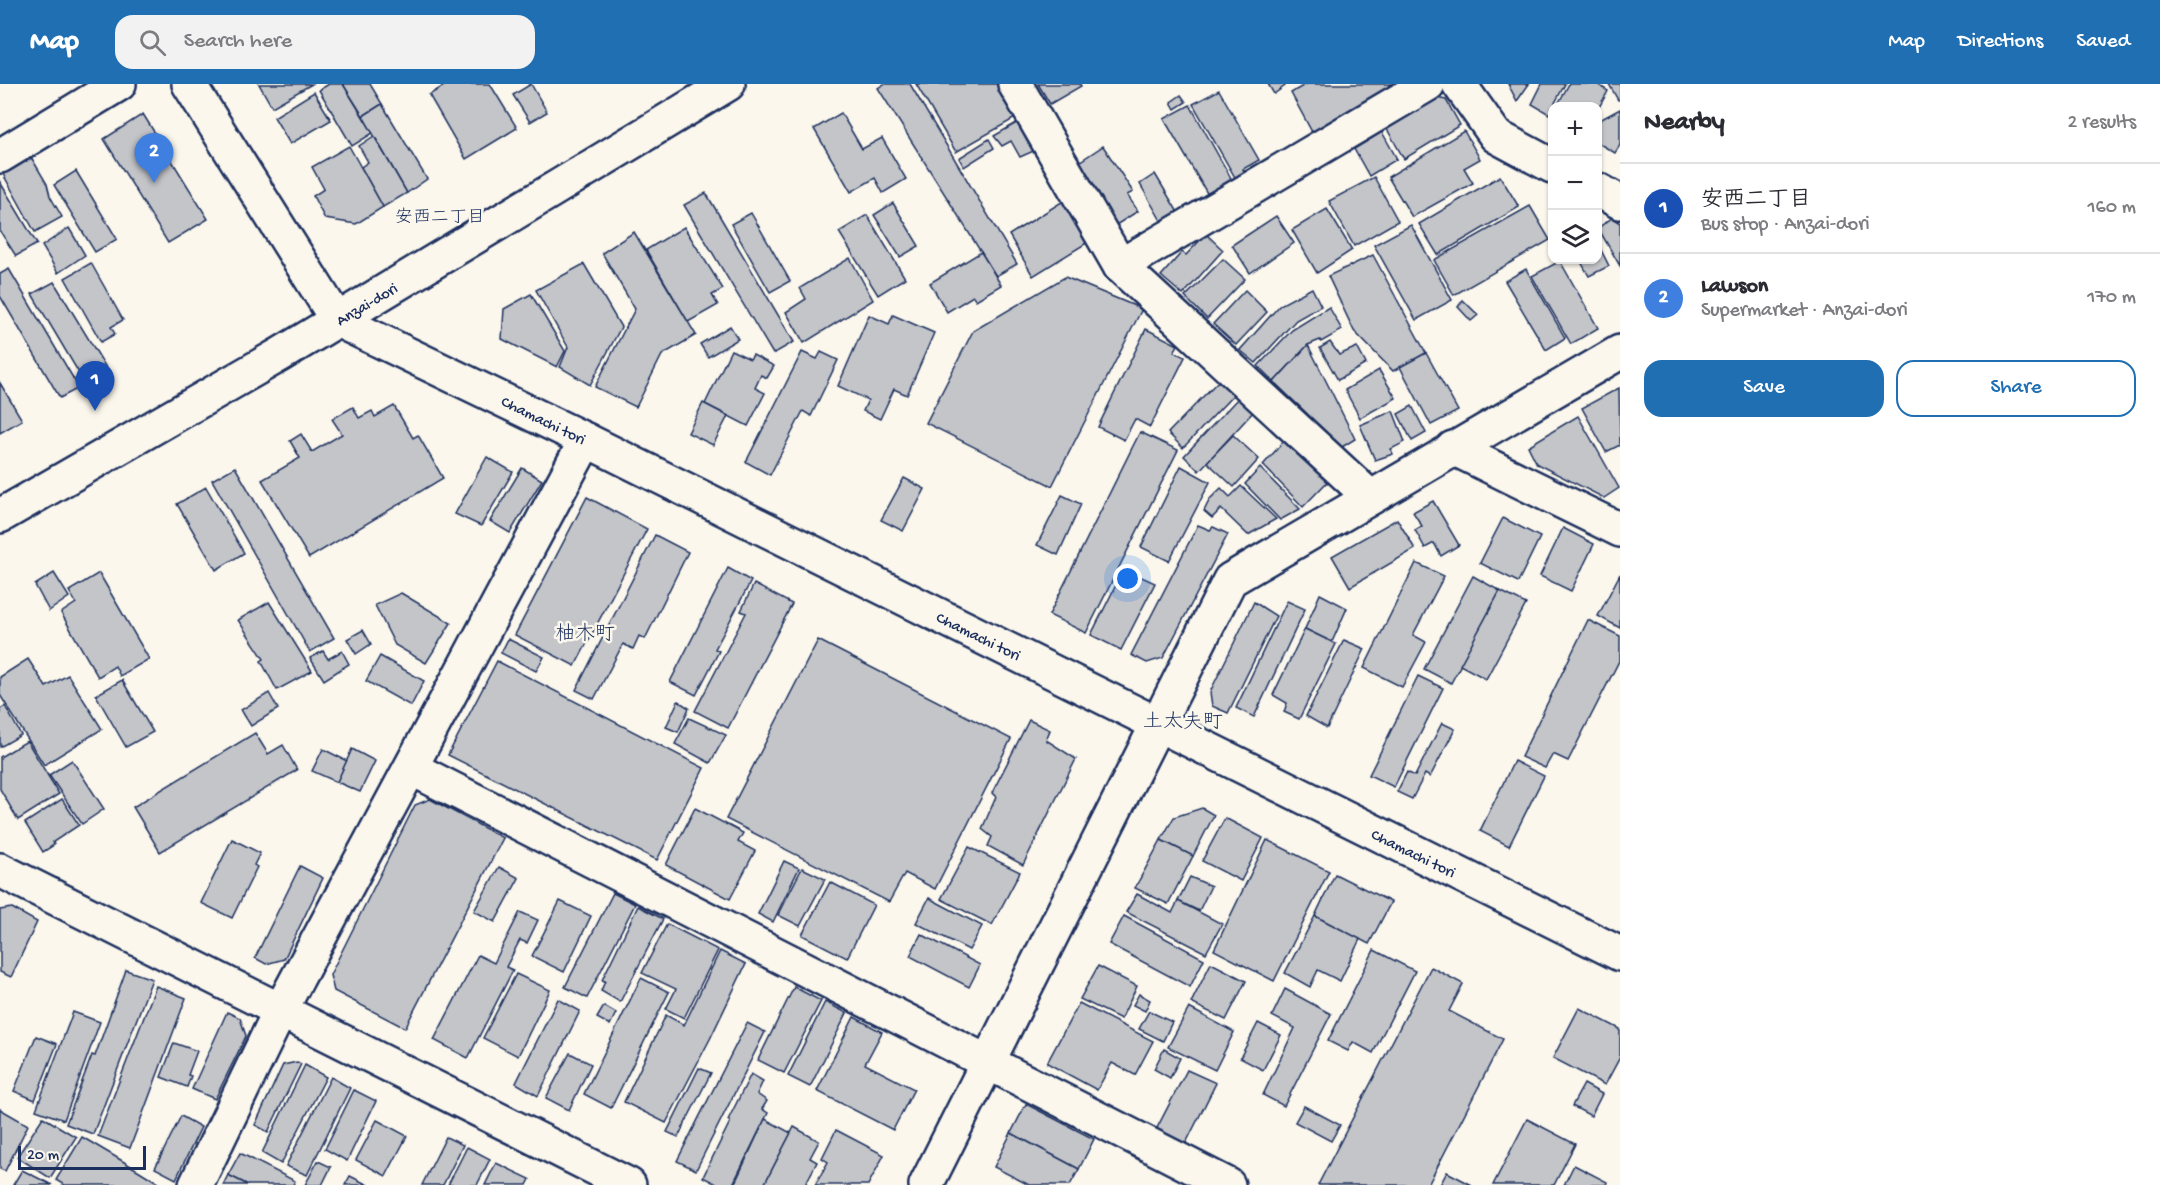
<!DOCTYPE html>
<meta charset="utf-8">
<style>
:root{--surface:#fff;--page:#f2f2f3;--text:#2b2b33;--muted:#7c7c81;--line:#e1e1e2;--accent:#1f6fb2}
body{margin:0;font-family:"Gochi Hand","Klee One",sans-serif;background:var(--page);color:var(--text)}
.controls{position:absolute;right:18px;top:18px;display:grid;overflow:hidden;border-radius:12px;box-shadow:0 2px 4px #0004}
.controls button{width:54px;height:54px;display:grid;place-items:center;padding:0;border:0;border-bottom:2px solid var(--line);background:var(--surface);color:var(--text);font:30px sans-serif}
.scale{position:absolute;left:18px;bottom:15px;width:128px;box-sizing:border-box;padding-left:6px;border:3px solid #1b2f5e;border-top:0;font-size:16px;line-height:21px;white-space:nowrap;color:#1b2f5e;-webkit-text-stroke:4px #fbf7ec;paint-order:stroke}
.you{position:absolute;left:1128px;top:495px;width:21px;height:21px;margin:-15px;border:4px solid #fff;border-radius:50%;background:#1a73e8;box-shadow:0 0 0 9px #1a73e833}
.badge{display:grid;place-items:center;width:39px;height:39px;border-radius:50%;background:var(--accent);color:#fff;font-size:20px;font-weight:700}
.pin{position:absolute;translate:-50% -50px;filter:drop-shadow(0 2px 3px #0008)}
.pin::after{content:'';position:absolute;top:32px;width:21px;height:18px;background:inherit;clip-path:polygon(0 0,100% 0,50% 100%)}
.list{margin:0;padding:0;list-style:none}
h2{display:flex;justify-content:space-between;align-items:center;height:78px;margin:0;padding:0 24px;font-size:26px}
h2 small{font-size:20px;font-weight:400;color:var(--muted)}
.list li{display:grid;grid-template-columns:39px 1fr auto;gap:18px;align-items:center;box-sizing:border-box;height:90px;padding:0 24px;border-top:2px solid var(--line)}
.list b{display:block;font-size:22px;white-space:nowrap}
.list p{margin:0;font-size:20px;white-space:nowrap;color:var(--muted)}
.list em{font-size:20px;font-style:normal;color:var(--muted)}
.actions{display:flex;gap:12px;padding:18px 24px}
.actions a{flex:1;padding:14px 0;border:2px solid var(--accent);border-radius:18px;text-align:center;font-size:21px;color:var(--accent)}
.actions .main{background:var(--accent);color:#fff}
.icon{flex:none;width:33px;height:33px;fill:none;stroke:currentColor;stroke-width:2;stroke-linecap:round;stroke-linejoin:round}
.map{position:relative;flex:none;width:1620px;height:1101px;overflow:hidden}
header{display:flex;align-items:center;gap:36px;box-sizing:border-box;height:84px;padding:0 30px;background:var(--accent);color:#fff}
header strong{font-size:28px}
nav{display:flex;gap:33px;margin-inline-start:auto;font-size:21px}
.search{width:420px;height:54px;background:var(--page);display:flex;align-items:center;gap:15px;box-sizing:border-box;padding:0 21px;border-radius:18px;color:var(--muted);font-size:22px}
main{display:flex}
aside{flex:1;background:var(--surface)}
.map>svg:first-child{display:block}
.building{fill:#c3c5c9;stroke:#1b2f5e;stroke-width:1.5}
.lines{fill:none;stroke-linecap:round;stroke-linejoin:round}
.minor-casing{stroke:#1b2f5e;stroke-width:38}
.major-casing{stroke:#1b2f5e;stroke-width:38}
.minor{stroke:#fbf7ec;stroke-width:33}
.major{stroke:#fbf7ec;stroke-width:33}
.labels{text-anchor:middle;stroke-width:5;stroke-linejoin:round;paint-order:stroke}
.street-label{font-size:16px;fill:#1b2f5e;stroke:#fbf7ec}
.neighbourhood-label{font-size:18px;fill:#1b2f5e;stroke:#fbf7ec}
.quarter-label{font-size:20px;fill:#1b2f5e;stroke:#fbf7ec}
</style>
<header>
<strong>Map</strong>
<div class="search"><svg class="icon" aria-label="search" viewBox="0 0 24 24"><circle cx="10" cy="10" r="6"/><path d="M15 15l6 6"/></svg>Search here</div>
<nav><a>Map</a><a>Directions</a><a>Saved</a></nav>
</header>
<main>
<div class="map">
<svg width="1620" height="1101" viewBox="0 0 1620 1101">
<rect width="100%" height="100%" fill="#fbf7ec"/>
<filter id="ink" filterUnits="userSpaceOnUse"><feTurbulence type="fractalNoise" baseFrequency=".0167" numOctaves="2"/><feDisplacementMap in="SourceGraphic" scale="12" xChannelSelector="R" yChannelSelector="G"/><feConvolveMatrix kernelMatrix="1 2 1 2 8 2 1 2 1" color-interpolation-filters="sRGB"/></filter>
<g filter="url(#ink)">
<g class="building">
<polygon points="259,0 312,0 272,23"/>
<polygon points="329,0 343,0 373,49 352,62 319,6"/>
<polygon points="343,0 370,0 382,20 363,32"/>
<polygon points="447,0 490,0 517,44 466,75 429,11"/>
<polygon points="531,0 547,28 530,38 513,11"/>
<polygon points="884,0 910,0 1017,180 996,192 878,4"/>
<polygon points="916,0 998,0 1017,33 956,68"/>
<polygon points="1038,0 1080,0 1081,2 1050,20"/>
<polygon points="1268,0 1284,0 1285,2 1274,10"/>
<polygon points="1306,0 1393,0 1312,48 1291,9"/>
<polygon points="1508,0 1529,0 1517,17"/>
<polygon points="1542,0 1565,0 1549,30 1532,20"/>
<polygon points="1569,0 1597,0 1608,7 1598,25 1598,22 1557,22"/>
<polygon points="1609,0 1620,0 1620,15 1618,16"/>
<polygon points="1219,6 1259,76 1243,85 1246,90 1236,95 1193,20"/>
<polygon points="314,8 331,36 290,60 274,33"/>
<polygon points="1181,11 1186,18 1175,25 1171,18"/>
<polygon points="1436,14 1446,16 1460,41 1404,75 1387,45"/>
<polygon points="382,20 427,95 407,109 363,32"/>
<polygon points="1190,21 1232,96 1208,111 1164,35"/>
<polygon points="1620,25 1620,61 1615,69 1598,59 1598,37"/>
<polygon points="841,29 862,65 882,54 906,95 883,109 875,94 851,108 814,45"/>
<polygon points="143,30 208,135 168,159 104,55"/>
<polygon points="1020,37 1036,66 1020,73 1011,57 1002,62 994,52"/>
<polygon points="1464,47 1480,75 1464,84 1473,99 1412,133 1388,93"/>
<polygon points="1382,48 1397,75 1369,92 1354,65"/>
<polygon points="374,52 407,109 383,123 361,83 368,78 359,62"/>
<polygon points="989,55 994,64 964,83 959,74"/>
<polygon points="349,62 383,123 356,140 325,135 313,112 324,105 312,83"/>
<polygon points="1103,62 1133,108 1127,111 1138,127 1113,143 1073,82"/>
<polygon points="31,73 47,100 50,112 62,133 35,148 3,90"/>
<polygon points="76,87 117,155 95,168 54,101"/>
<polygon points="1155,90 1179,130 1163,140 1140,100"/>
<polygon points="1500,92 1519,123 1438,171 1419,140"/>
<polygon points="1374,93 1398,137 1354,162 1329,117"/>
<polygon points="0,98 37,160 16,172 0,147"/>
<polygon points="706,109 794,258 773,270 684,121"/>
<polygon points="1068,114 1093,155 1033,192 1009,151"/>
<polygon points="893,119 919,162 900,173 874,131"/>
<polygon points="1530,122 1550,156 1454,211 1434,176"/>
<polygon points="1327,125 1352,166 1317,189 1292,146"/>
<polygon points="751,129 790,197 770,208 731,140"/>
<polygon points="867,131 905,194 878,211 839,148"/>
<polygon points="1276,132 1294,159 1250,189 1232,161"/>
<polygon points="1612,134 1620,139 1620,182 1598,144"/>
<polygon points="1411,141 1452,216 1416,236 1374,161"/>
<polygon points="684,143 723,205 712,211 718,221 688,238 646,166"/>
<polygon points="69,144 85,171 58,189 42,162"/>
<polygon points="634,148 696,251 662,271 636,323 595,303 635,225 602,169"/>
<polygon points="1206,150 1223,166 1183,211 1161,192 1182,168 1186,171"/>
<polygon points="1598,160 1609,182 1589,192 1580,176 1598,176"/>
<polygon points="981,168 1001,201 976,216 973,212 947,228 930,199"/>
<polygon points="1373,171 1426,269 1393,287 1354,247 1328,192"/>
<polygon points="850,174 873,216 804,259 786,228 806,215 800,204"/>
<polygon points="1223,175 1245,195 1207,235 1185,213"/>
<polygon points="1560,177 1598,244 1571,260 1532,192"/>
<polygon points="91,179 123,236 111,243 115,250 101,258 65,194"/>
<polygon points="584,180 621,243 590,301 560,283 568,263 536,206"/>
<polygon points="9,185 79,304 60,314 0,212 0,190"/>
<polygon points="1526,185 1565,254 1546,266 1505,197"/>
<polygon points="1065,193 1142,225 1052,402 926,339 973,247"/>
<polygon points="54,198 108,287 86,301 32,210"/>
<polygon points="1312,204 1321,222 1296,236 1256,279 1240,266 1280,221"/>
<polygon points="1245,206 1267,228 1236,261 1213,240"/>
<polygon points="531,210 565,267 557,283 502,255 504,225"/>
<polygon points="1463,216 1478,231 1471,237 1458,223"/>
<polygon points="1329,223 1342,246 1321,258 1320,256 1308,261 1274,298 1258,282 1292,246"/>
<polygon points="869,231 889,240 893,231 934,249 907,311 894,305 880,335 863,327 868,316 838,302"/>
<polygon points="730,242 738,255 708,273 700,260"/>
<polygon points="1146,245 1178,261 1174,268 1185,273 1150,343 1135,335 1124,356 1098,343"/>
<polygon points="1330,258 1339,271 1357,263 1366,280 1338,296 1320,264"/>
<polygon points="1308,261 1355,355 1342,363 1274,298"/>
<polygon points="731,266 750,275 753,271 774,282 767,294 761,291 755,304 765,309 748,342 705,320"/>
<polygon points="802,268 817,275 821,268 838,276 811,332 803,327 770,391 746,378"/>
<polygon points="1426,269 1458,327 1431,341 1400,283"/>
<polygon points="1379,286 1396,314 1360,334 1345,306"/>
<polygon points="1222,293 1237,307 1183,364 1168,349"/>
<polygon points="0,299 22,336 0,349"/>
<polygon points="1619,304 1620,361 1606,368 1582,324"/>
<polygon points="1239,313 1254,327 1199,387 1184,372"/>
<polygon points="703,319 728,332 713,361 688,349"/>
<polygon points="394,322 413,354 418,351 443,394 309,474 262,396 300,374 290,357 301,350 312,368 342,350 332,335 353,323 359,334 372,327 375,333"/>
<polygon points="1412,322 1426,349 1412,357 1398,330"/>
<polygon points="1393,327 1405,358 1391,365 1393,370 1375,376 1360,341"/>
<polygon points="1578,332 1619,404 1604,414 1537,380 1528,362"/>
<polygon points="1140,348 1178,366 1086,549 1049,531"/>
<polygon points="1233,351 1259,375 1234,403 1207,378"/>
<polygon points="1284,357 1327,398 1303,423 1263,381"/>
<polygon points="487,373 513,388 481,442 455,430"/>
<polygon points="1181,382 1210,398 1169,477 1141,463"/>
<polygon points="235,383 334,554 310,568 212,396"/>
<polygon points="522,384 542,396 510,449 490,437"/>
<polygon points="1260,384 1300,425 1280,436 1245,400"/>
<polygon points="904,394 925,405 903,447 881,436"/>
<polygon points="1241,402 1276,435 1248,451 1221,425 1212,434 1204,427 1210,415 1221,404 1230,413"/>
<polygon points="206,403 244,469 216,486 177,420"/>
<polygon points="1062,411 1081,420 1058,471 1037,461"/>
<polygon points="587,413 647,445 575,582 515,551"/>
<polygon points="1433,417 1459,461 1441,472 1434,459 1425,464 1415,446 1422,442 1413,428"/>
<polygon points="1503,434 1540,453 1518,498 1480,479"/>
<polygon points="1397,435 1415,465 1350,503 1332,472"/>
<polygon points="1198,441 1210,446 1213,443 1228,450 1163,574 1147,579 1131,571"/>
<polygon points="1563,444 1594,460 1571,507 1540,492"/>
<polygon points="655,451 688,468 645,555 639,552 633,565 623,560 594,615 576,606"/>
<polygon points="1416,479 1444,492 1413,551 1426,558 1402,603 1364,584"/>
<polygon points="728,484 751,497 715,565 719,567 696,611 670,598"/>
<polygon points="1124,485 1155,499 1121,566 1091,551"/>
<polygon points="54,489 69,513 49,527 35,501"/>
<polygon points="99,489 149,575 120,592 115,582 98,593 61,529 76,519 69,507"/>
<polygon points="1620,490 1620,544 1598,532"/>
<polygon points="1473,492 1500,507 1451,599 1424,585"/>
<polygon points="754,500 792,520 728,644 695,627 746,529 741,527"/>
<polygon points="1500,507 1526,520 1486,595 1460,581"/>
<polygon points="401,509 451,539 426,579 395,561 375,521"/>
<polygon points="1320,510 1347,524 1332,558 1305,545"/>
<polygon points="1287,517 1305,525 1254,633 1236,624"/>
<polygon points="269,518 312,587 277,606 261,577 264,575 238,536"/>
<polygon points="1254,518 1276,532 1228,629 1212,622 1210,608"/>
<polygon points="1588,536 1620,552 1620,575 1568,677 1553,670 1545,684 1521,673"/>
<polygon points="1305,545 1336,560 1299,635 1284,628 1287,619 1273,611"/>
<polygon points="363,546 371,560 356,570 347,555"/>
<polygon points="508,555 544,573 536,587 501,569"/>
<polygon points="818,556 1011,655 935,805 905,789 889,818 726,735"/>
<polygon points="1344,556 1365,565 1327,644 1306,632"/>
<polygon points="323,567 328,575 342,567 349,580 324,596 310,574"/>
<polygon points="380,572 424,597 411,622 366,597"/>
<polygon points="28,575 46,603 68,591 102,645 44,681 0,611 0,593"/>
<polygon points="497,577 704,684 657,776 448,671"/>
<polygon points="1418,592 1443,604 1394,703 1369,691"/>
<polygon points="122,596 153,648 126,663 96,611"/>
<polygon points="269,609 278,625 251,642 241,626"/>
<polygon points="678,617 689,624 678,648 666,643"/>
<polygon points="5,622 21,651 0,663 0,625"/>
<polygon points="689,634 726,651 710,679 675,660"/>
<polygon points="1029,636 1050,646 1046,656 1076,675 1023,781 988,762 992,753 982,745 996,713 992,709"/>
<polygon points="1442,639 1455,645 1430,693 1425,690 1412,715 1397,708 1407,688 1415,692"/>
<polygon points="255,649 268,670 283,661 297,686 160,768 133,723"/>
<polygon points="27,657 59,710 18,736 0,705 0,673"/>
<polygon points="323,665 347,677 337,698 312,687"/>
<polygon points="352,665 375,677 360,708 337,698"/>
<polygon points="72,676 104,725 82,740 49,691"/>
<polygon points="1514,677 1544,692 1509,762 1480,747"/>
<polygon points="62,715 79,741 53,758 54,761 43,768 25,739"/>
<polygon points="430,715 503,754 405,944 334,907 330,891 415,721"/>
<polygon points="695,724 743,749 738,758 755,767 730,815 666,781"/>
<polygon points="1202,724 1214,731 1193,772 1161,756 1174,733"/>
<polygon points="1225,734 1263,754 1241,797 1202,777"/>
<polygon points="232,755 260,769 254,781 257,783 232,834 201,819"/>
<polygon points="1161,756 1193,772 1168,820 1135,804"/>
<polygon points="1267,756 1329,787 1274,897 1214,866"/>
<polygon points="969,763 1020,788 992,841 941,815"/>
<polygon points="784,777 799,784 773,838 758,830"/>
<polygon points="300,782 323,794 284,875 266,880 255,874"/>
<polygon points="499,783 519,794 495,838 474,827"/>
<polygon points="802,784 825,795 800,842 778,831"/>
<polygon points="1335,790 1391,818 1369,860 1315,832"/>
<polygon points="1190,793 1211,802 1199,827 1178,817"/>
<polygon points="830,798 874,821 847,874 802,851"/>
<polygon points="613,809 635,820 587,914 565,903"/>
<polygon points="1137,810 1172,829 1178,817 1222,840 1206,869 1126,828"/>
<polygon points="929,814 982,842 969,866 916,839"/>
<polygon points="560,817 591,832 564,888 532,872"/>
<polygon points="638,822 663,835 620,918 601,907 605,897 602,896"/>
<polygon points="12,824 37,838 11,893 0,888 0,826"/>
<polygon points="520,828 538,836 527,859 520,856 506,883 513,886 468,974 434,956 478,871 494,879"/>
<polygon points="1124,832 1204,875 1190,903 1109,860"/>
<polygon points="1315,832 1360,855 1340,897 1318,886 1310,903 1285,889"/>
<polygon points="667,840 718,866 684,934 666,925 676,905 642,889"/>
<polygon points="921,850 980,881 969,903 910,872"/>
<polygon points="1374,866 1415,887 1373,969 1353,958 1348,967 1328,957"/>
<polygon points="720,867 746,880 710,955 666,1039 624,1018 666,931 684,941"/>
<polygon points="1211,879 1246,897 1226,936 1191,919"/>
<polygon points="1098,882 1137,902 1121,935 1080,915"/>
<polygon points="1431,883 1463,900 1449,927 1503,955 1428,1101 1318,1101"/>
<polygon points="126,886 152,895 93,1050 66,1040 92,971 95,972"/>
<polygon points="516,890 550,906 518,972 483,954"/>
<polygon points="641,894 669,908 611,1024 584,1010"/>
<polygon points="156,902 186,914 130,1064 98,1052"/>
<polygon points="794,903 821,917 784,989 758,976"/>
<polygon points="1285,905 1331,930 1284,1022 1263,1011 1295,944 1272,932"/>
<polygon points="1139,910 1150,916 1145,927 1133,921"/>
<polygon points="558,915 580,927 538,1012 516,999"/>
<polygon points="825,918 847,929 810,1003 788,992"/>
<polygon points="1079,919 1153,957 1135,991 1112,979 1097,1006 1047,979"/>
<polygon points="604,922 616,929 610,941 597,934"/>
<polygon points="1189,924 1234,948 1215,986 1168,963"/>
<polygon points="1579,924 1620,945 1620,973 1605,1001 1553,974"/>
<polygon points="1149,927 1172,938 1163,957 1139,945"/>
<polygon points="73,928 100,938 64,1036 36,1026"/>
<polygon points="227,928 240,934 246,952 215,1015 192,1005"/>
<polygon points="854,933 882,948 865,980 914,1005 893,1046 817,1007"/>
<polygon points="747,939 765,948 696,1086 677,1077"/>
<polygon points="1258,939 1281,951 1263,986 1240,974"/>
<polygon points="36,952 57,960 35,1016 14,1007"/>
<polygon points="174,959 197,967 188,991 191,992 187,1003 161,993"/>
<polygon points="1164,965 1180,974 1170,994 1154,985"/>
<polygon points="570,969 591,980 569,1026 546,1014"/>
<polygon points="297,978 301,980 268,1048 255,1041 283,981"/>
<polygon points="305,981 326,993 281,1080 262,1069"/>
<polygon points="699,984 711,989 678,1053 667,1048"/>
<polygon points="1187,986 1216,999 1185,1061 1156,1046"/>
<polygon points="751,990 763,997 757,1010 767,1017 762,1025 768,1029 733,1100 718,1101 703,1093 730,1038 728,1036"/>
<polygon points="331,993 350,1004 307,1091 286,1082"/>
<polygon points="1584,1000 1602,1010 1591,1032 1572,1022"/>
<polygon points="354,1006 376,1017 347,1077 325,1065"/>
<polygon points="1026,1020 1094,1055 1079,1085 1011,1049"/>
<polygon points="1304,1022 1340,1041 1331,1057 1295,1038"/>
<polygon points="0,1025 28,1041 5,1087 0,1085"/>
<polygon points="181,1032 201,1043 176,1095 155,1084"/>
<polygon points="43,1033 76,1053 50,1094 17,1073"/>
<polygon points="765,1035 791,1049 764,1101 734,1101"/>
<polygon points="1527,1035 1575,1060 1554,1101 1493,1101"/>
<polygon points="377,1036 407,1052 386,1092 356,1076"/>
<polygon points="794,1043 819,1057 810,1074 817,1078 805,1101 764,1101"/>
<polygon points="836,1046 884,1071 868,1101 815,1101 828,1078 822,1074"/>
<polygon points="1011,1049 1079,1085 1070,1101 1029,1101 994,1083"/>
<polygon points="82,1053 141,1088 162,1101 64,1101 56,1096"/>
<polygon points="446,1053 463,1061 443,1101 422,1101"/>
<polygon points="467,1063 490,1075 477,1101 448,1101"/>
<polygon points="240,1069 295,1097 293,1101 248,1101 228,1091"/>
<polygon points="318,1077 331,1083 322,1101 305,1101"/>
<polygon points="496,1079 530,1095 527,1101 485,1101"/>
<polygon points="1574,1081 1607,1098 1606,1101 1564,1101"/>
<polygon points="22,1086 52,1101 13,1101"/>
<polygon points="1447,1088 1472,1101 1440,1101"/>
<polygon points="228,1091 248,1101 223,1101"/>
<polygon points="350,1092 368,1101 345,1101"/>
</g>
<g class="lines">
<g class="minor-casing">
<g id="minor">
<polyline points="189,0 337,236 586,356 1620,870"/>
<polyline points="1015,0 1120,182 1370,413"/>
<polyline points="1459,0 1496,52 1552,82"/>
<polyline points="0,72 119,0"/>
<polyline points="1598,106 1620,118"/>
<polyline points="1120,182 1428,0"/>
<polyline points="1453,364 1620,446"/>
<polyline points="411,684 1228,1101"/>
<polyline points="0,786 629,1101"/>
<polyline points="196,1101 280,927 586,356"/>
<polyline points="926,1101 1230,496 1620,268"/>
</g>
</g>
<g class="major-casing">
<polyline id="major" points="0,432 281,270 728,0"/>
</g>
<use href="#minor" class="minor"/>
<use href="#major" class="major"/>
</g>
</g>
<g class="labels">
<g class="street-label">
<text transform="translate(366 219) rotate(-31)" y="6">Anzai-dori</text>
<text transform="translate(544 335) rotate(26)" y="6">Chamachi tori</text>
<text transform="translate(979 551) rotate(26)" y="6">Chamachi tori</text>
<text transform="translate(1414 768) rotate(26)" y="6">Chamachi tori</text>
</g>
<g class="neighbourhood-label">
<text x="440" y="138">安西二丁目</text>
</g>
<g class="quarter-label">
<text x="585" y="555">柚木町</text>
<text x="1183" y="643">土太夫町</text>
</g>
</g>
</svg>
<div class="controls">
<button>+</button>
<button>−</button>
<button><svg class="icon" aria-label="layers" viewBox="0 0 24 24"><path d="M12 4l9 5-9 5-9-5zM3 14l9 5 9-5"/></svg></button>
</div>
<div class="scale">20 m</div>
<div class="you"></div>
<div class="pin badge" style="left:95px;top:327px;background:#1a4fb4">1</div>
<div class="pin badge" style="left:154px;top:99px;background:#3f7fe0">2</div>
</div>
<aside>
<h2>Nearby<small>2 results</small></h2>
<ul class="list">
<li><span class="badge" style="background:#1a4fb4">1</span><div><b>安西二丁目</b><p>Bus stop · Anzai-dori</p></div><em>160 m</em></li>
<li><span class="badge" style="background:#3f7fe0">2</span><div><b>Lawson</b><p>Supermarket · Anzai-dori</p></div><em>170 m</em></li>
</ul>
<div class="actions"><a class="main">Save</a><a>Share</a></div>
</aside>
</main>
